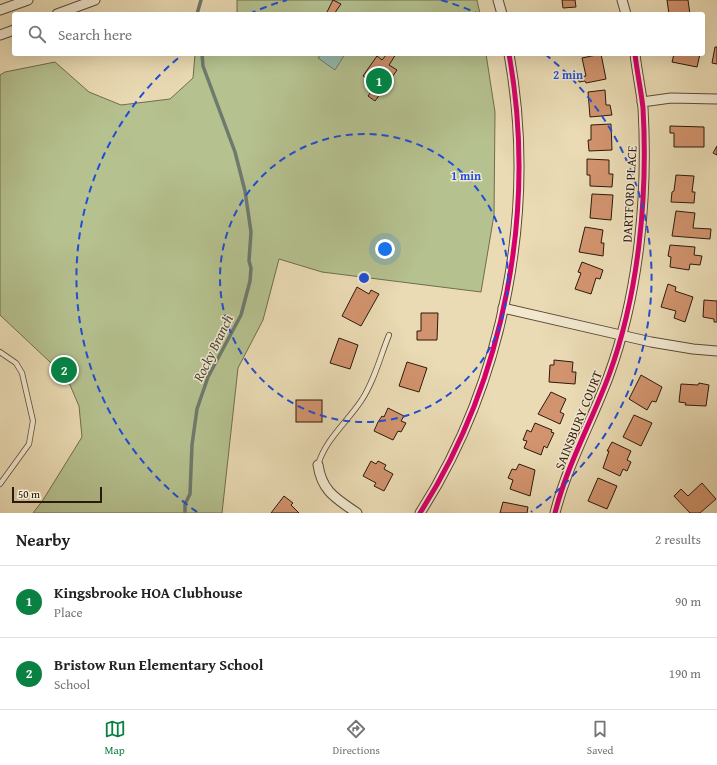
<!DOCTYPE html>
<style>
:root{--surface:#fff;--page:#f6f6f6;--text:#202124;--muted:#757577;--line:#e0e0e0;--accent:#0b8043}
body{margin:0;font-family:"Gentium Book Plus",serif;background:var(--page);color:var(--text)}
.scale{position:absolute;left:12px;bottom:10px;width:90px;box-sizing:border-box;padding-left:4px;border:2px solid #2c190d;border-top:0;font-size:11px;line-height:14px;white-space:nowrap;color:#2c190d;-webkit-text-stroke:3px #f1e8ce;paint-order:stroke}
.you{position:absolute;left:385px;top:249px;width:14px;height:14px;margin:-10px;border:3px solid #fff;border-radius:50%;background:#1a73e8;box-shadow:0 0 0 6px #1a73e833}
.badge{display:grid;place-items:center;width:26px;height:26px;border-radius:50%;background:var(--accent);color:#fff;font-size:13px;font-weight:700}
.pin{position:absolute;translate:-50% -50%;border:2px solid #fff;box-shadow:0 1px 4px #0006}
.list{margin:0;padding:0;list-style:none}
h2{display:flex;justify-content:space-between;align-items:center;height:52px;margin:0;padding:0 16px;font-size:17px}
h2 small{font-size:13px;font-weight:400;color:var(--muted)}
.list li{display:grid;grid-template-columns:26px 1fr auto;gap:12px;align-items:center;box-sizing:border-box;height:72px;padding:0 16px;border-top:1px solid var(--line)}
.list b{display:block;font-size:15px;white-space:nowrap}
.list p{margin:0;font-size:13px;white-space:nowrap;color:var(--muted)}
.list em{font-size:13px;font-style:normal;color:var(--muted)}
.icon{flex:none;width:22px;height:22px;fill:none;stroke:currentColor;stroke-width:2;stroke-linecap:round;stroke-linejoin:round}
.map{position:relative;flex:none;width:717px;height:513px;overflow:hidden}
.search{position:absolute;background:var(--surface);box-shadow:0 4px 16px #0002;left:12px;right:12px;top:12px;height:44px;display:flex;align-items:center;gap:10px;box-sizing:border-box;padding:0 14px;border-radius:4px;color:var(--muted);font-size:15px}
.sheet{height:196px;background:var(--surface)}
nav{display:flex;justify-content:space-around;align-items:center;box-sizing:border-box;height:56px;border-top:1px solid var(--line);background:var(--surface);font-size:11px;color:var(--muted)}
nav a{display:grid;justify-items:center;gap:2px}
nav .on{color:var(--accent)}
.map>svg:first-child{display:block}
.green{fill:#b5c18f;stroke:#706d4e}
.water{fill:#98bbae;stroke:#6d7a6e}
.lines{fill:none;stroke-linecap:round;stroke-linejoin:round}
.stream{stroke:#6d7a6e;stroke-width:3.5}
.building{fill:#d2946e;stroke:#2c190d}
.lane-casing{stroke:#5c4a37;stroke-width:6}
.street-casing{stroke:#5c4a37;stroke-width:11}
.lane{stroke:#f1e8ce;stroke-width:4.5}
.street{stroke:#f1e8ce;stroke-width:9}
.cycleway-casing{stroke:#f1e8ce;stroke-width:8}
.cycleway{stroke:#d6006c;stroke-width:5}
.ring{fill:none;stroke:#1d4ed8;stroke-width:2;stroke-dasharray:7 5}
.labels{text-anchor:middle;stroke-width:3;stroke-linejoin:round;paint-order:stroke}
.street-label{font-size:13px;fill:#2c190d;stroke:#f1e8ce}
.water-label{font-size:14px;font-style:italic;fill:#4c4a3d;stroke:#f1e8ce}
.centre{fill:#1d4ed8;stroke:#f1e8ce;stroke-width:2}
.ring-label{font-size:12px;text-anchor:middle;font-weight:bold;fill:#1d4ed8;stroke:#f1e8ce;stroke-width:3;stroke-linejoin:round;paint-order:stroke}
</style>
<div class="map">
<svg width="717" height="513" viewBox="0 0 717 513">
<rect width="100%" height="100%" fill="#eadbb4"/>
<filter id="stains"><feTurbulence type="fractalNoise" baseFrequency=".005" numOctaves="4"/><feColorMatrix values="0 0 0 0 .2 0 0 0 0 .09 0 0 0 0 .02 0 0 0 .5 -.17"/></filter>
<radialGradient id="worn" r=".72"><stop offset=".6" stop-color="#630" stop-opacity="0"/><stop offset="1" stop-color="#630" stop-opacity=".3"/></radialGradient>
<g class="green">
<polygon points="237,0 477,0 480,14 237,14"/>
<polygon points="195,54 486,54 495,112 494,215 481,292 322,272 279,259 263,320 238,368 222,513 33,513 43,500 82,437 79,406 67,378 0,315 0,75 5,72 55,62 89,92 121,105 170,99 193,78"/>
</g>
<polygon class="water" points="321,54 345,54 335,70 318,58"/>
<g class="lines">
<g class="stream">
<polyline points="197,14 201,0"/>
<polyline points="185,513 185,504 190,494 192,445 197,409 208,377 241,315 250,281 251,268 249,261 251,232 245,191 235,152 203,66 202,54"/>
</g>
</g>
<g class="building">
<polygon points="333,0 341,4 334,14 326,14"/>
<polygon points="562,0 575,0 576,7 563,8"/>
<polygon points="667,0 688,0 690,14 669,14"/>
<polygon points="715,47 717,47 717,64 712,63"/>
<polygon points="387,54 396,54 389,65 397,70 375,101 368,96 376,85 363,76 377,56 382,60"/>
<polygon points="601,54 606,79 586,83 585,81 579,82 578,77 586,76 582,58"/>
<polygon points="674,54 700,54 697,67 672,62"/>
<polygon points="605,90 606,105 610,105 612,115 590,117 588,92"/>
<polygon points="611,124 612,150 589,151 588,140 591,140 591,125"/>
<polygon points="670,126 704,127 704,147 674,147 674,133 670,133"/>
<polygon points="717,146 717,155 713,153"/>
<polygon points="587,159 609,160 609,174 613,174 612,187 590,186 590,175 587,175"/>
<polygon points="676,175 694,176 692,192 695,192 694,203 671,202 672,192 674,191"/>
<polygon points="592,194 613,195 611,220 590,218"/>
<polygon points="676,211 695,213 693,228 711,229 710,239 672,236"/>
<polygon points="585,227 603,230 601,243 604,243 603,256 579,252"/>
<polygon points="670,245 695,247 694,255 702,256 700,265 690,264 689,270 670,267 671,257 668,256"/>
<polygon points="582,262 603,270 600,279 596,278 591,294 575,289 581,273 578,272"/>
<polygon points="668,284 676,287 675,291 693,297 685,322 674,318 676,311 661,307"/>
<polygon points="357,287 369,294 371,290 379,294 361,326 342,316"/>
<polygon points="704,300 717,301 717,322 714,322 714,319 703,317"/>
<polygon points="421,313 438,313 437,340 417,340 417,331 421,331"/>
<polygon points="339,338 358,345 350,369 330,363"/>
<polygon points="554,360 573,362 572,372 576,372 575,384 549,382 550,365 554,365"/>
<polygon points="407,362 427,368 419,392 399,386"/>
<polygon points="641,375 662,387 656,402 652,401 647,410 629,399"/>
<polygon points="699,383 709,385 706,406 685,405 686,403 679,402 681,384 698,385"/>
<polygon points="551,392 566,399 560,412 564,414 560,424 538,414"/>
<rect x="296" y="400" width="26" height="22"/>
<polygon points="388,408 404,416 401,421 406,423 401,432 398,431 393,440 374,431 378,422 382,416 384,417"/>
<polygon points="634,415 652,423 641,446 623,437"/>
<polygon points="535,423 552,430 551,432 554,433 547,448 544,446 541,455 524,448 527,441 523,440 527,430 531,432"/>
<polygon points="612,442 631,451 627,460 631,462 627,471 623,469 620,476 603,468 609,451 607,451"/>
<polygon points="371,461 376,464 378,461 386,465 384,469 393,474 384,491 374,486 376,483 363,476"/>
<polygon points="519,464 535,470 530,496 510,489 513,480 508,478 512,469 516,470"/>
<polygon points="598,478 617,486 607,509 588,501"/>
<polygon points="702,483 716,499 700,513 690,513 674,496 681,489 688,496"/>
<polygon points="284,496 293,503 291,505 299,513 271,513"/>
<polygon points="503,502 528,507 527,513 500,513"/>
</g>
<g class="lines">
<g class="lane-casing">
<g id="lane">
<polyline points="0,352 16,363 22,373 33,421 29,444 0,484"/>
<path d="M 318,465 C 325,440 347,422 361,401 C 374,382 380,357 389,335"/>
</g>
</g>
<g class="street-casing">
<g id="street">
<polyline points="498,0 502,14"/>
<polyline points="622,0 626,14"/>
<polyline points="0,10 28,0"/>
<polyline points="57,14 95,0"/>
<polyline points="0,35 14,30"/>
<polyline points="642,102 671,98 717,99"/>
<polyline points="503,308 651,342 693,349 717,351"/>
<path d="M 318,465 C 322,492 337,499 357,513"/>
<path d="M 420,513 C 505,380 537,209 509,54"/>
<path d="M 555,513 C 567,465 592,421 609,375 C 639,293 648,195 643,108 C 641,90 637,72 635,54"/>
</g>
</g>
<use href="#lane" class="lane"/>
<use href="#street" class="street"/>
<g class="cycleway-casing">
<g id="cycleway">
<path d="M 420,513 C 505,380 537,209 509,54"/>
<path d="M 555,513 C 567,465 592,421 609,375 C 639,293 648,195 643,108 C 641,90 637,72 635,54"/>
</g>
</g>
<use href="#cycleway" class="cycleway"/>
</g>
<g class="ring">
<circle cx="364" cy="278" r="144"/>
<path d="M197 512A288 288 0 0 1 183 54M249 14A288 288 0 0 1 287 0M441 0A288 288 0 0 1 479 14M545 54A288 288 0 0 1 531 512"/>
</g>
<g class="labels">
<g class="street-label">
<text transform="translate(629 194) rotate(-87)" y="5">DARTFORD PLACE</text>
<text transform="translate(578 420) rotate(-68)" y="5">SAINSBURY COURT</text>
</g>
<g class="water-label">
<text transform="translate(213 348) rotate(-64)" y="5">Rocky Branch</text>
</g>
</g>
<circle cx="364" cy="278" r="6" class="centre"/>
<g class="ring-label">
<text x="568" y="79">2 min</text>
<text x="466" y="180">1 min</text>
</g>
<rect width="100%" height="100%" filter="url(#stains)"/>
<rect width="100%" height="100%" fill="url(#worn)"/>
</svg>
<div class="scale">50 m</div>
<div class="you"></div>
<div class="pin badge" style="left:379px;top:81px">1</div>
<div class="pin badge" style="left:64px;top:370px">2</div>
<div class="search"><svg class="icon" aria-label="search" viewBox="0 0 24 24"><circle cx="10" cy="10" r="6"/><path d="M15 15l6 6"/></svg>Search here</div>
</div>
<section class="sheet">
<h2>Nearby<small>2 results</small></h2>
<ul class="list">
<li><span class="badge">1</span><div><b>Kingsbrooke HOA Clubhouse</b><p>Place</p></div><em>90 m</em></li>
<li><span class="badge">2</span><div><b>Bristow Run Elementary School</b><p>School</p></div><em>190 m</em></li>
</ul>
</section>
<nav>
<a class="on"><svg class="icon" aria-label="map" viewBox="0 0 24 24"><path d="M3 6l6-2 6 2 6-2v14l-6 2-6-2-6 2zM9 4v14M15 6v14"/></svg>Map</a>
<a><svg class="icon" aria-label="directions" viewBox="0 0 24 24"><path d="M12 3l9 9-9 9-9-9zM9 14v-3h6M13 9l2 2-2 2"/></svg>Directions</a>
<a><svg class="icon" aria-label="saved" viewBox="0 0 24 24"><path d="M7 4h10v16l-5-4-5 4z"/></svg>Saved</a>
</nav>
